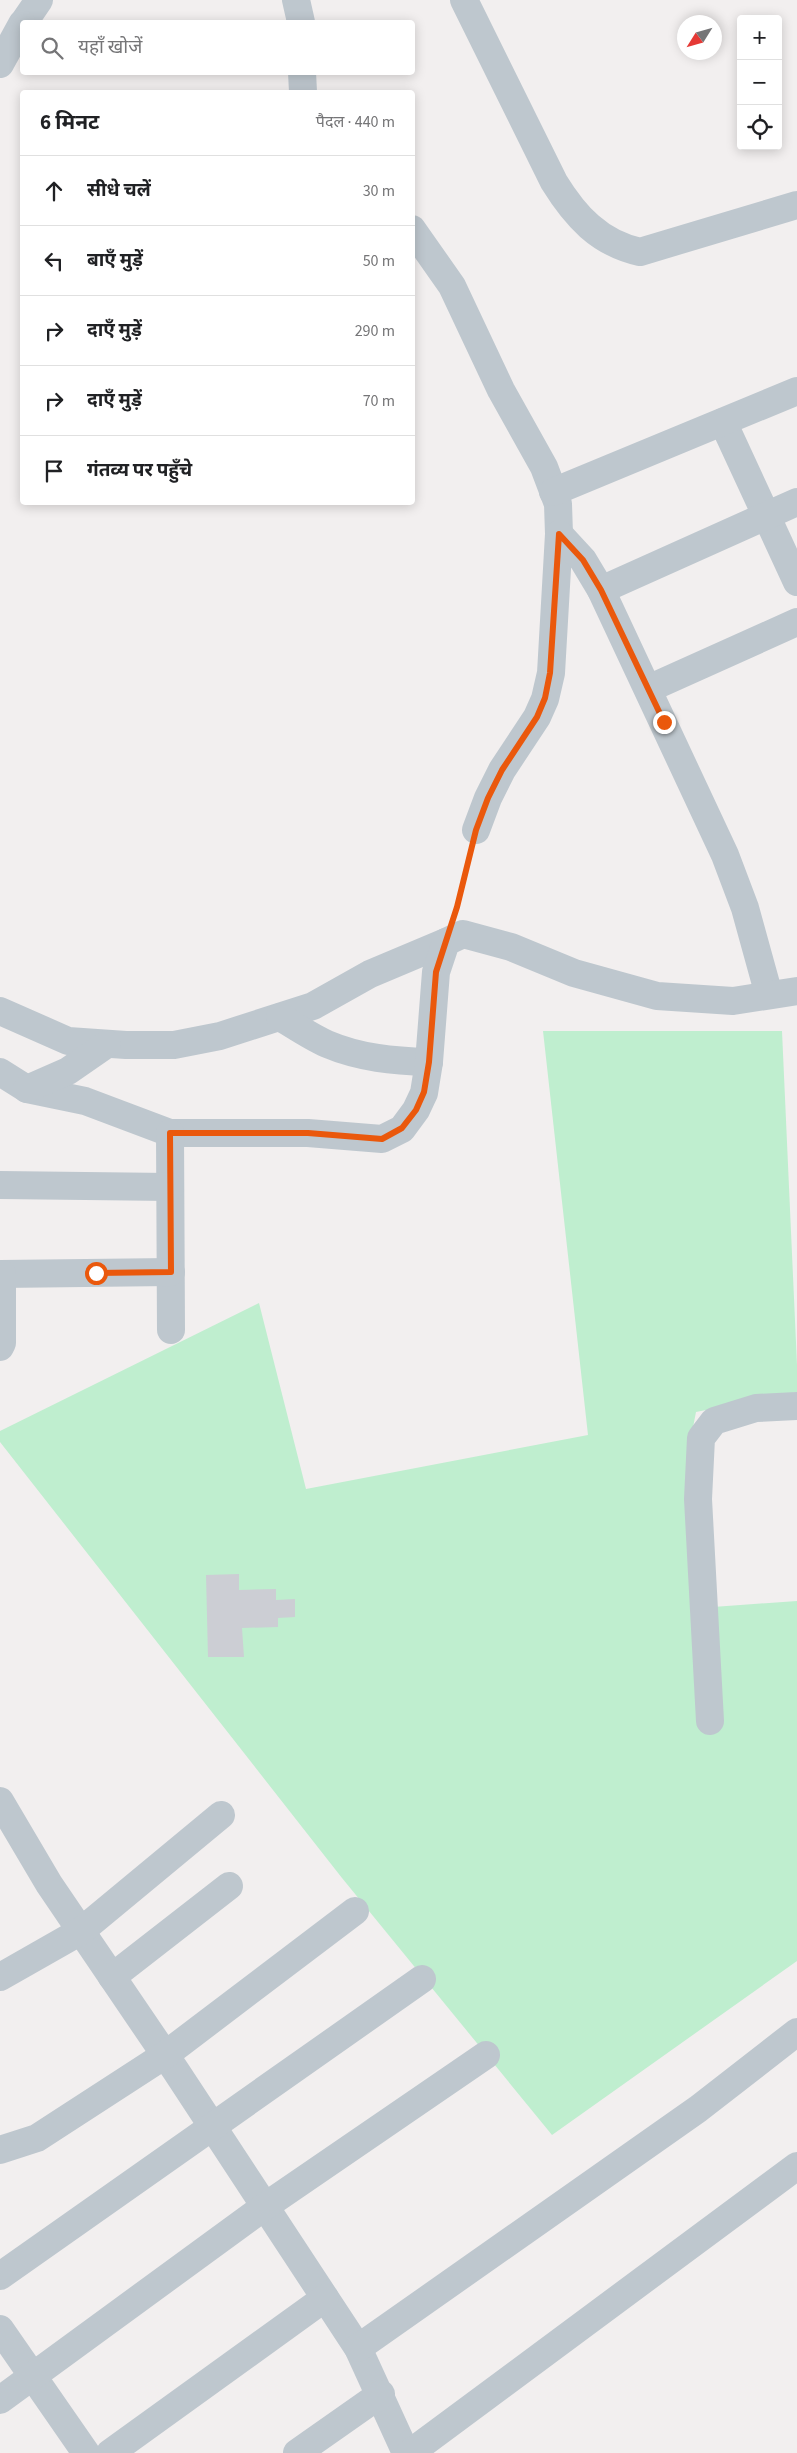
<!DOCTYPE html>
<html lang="hi">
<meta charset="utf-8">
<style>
:root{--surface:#fff;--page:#f6f6f6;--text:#202124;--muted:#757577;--line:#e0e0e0}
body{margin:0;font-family:"Source Sans 3","Noto Sans Devanagari",sans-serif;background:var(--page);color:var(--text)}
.controls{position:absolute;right:15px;top:15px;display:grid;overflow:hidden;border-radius:5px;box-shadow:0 2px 12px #0003}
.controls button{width:45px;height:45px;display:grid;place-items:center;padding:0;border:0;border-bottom:1px solid var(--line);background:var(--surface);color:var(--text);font:25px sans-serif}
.compass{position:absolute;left:677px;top:15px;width:45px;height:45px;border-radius:50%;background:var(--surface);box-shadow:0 2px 12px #0003;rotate:233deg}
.stop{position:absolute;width:15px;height:15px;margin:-11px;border:4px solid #ea580c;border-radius:50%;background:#fff}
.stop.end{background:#ea580c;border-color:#fff;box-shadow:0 1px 5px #0008}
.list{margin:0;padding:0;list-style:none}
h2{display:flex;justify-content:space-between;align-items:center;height:65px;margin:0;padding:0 20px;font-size:21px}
h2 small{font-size:16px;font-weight:400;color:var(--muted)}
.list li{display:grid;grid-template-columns:32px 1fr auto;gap:15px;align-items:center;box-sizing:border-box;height:70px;padding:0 20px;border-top:1px solid var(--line)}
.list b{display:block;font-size:19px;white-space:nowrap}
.list em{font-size:16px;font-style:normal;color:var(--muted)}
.icon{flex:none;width:28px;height:28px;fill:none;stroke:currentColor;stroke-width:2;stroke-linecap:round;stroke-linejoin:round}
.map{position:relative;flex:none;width:797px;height:2453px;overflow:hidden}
.search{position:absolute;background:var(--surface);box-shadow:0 2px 12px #0003;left:20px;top:20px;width:395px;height:55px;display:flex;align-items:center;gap:12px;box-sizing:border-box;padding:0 18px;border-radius:5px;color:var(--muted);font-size:19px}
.panel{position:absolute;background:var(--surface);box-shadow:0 2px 12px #0003;left:20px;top:90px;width:395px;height:415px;border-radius:5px}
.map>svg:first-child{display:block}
.green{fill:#bfeecf}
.building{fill:#ccced4}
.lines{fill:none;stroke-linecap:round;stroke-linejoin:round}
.path{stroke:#77cb9f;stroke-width:3;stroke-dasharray:4 2.5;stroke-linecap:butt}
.minor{stroke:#bec7ce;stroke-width:28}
.route{stroke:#ea580c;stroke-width:6}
</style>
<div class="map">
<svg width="797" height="2453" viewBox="0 0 797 2453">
<rect width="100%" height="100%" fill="#f2efef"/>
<polygon class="green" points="543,1031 782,1031 797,1365 797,1392 696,1412 689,1448 713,1607 797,1601 797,1961 552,2135 342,1878 0,1442 0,1431 259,1303 306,1489 588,1435"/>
<polygon class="building" points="239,1574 239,1590 276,1589 276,1600 295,1599 295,1617 278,1618 278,1627 242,1628 244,1657 208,1657 206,1575"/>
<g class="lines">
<polyline class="path" points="455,914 471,852"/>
<g class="minor">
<polyline points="296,0 301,22"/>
<path d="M 464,0 L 554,182 C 575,216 599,243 640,252 L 797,205"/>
<polyline points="24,22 39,0"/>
<polyline points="0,64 22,24"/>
<polyline points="302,72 303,92"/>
<polyline points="412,229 452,286 501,390 544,467 558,504 559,534 551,673 545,699 537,717 502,770 488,798 476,830"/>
<polyline points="723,422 797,582"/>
<polyline points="553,492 797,391"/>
<polyline points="559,534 583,560 601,590 725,855 745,908 769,995"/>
<polyline points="601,590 797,502"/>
<polyline points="648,689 797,622"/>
<polyline points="0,1011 68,1041 126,1045 174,1045 220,1036 313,1006 370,974 446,942"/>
<path d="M 280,1017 C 295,1026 311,1037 327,1044 C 360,1058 394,1061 429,1062"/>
<polyline points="0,1072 27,1089 85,1101 170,1133 308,1133 382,1139 402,1129 416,1110 424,1093 429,1062 436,972 446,942 463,934 511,947 574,973 657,996 733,1001 797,991"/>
<polyline points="27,1089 68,1071 107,1044"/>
<polyline points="170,1133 171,1330"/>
<polyline points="0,1185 170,1187"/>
<polyline points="0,1274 171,1272"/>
<polyline points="0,1347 2,1343 2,1274"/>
<polyline points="710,1721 698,1499 701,1438 714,1421 756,1408 797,1406"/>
<polyline points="0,1801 49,1884 176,2071 358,2348 406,2453"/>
<polyline points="0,1977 81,1931 221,1815"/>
<polyline points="112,1977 229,1886"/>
<polyline points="0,2150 37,2138 165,2055 355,1911"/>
<polyline points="0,2276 422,1979"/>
<polyline points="0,2329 86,2453"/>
<polyline points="358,2348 698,2109 797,2032"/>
<polyline points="0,2400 264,2207 486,2055"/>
<polyline points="110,2453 325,2298"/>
<polyline points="297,2453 381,2394"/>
<polyline points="410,2453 797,2166"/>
</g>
</g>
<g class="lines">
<polyline class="route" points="96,1273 171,1272 170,1133 308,1133 382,1139 402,1128 416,1110 424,1092 429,1062 436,972 457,907 476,830 488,798 502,770 537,717 545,698 550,673 559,534 583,560 601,590 664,722"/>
</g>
</svg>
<div class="controls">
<button>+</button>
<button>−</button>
<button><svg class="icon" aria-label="locate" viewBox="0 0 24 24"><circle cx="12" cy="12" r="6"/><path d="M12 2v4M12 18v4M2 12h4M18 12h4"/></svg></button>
</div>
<svg class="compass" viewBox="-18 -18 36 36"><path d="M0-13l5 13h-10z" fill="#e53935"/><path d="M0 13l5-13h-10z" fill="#757577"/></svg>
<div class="stop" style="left:96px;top:1273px"></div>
<div class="stop end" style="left:664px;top:722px"></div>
<div class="search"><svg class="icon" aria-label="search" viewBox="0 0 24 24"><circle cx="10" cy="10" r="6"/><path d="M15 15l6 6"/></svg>यहाँ खोजें</div>
<section class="panel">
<h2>6 मिनट<small>पैदल · 440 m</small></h2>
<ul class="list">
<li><svg class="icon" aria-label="ahead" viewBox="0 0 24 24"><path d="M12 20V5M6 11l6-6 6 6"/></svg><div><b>सीधे चलें</b></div><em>30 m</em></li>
<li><svg class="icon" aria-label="left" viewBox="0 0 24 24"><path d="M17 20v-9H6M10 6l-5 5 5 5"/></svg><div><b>बाएँ मुड़ें</b></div><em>50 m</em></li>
<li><svg class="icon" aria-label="right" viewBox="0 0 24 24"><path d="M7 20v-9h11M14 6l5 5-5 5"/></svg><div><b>दाएँ मुड़ें</b></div><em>290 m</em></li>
<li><svg class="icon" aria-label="right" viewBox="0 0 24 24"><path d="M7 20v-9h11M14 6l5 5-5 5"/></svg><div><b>दाएँ मुड़ें</b></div><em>70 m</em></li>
<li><svg class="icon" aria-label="arrive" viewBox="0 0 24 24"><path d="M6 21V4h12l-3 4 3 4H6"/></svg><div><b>गंतव्य पर पहुँचे</b></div></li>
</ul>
</section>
</div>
